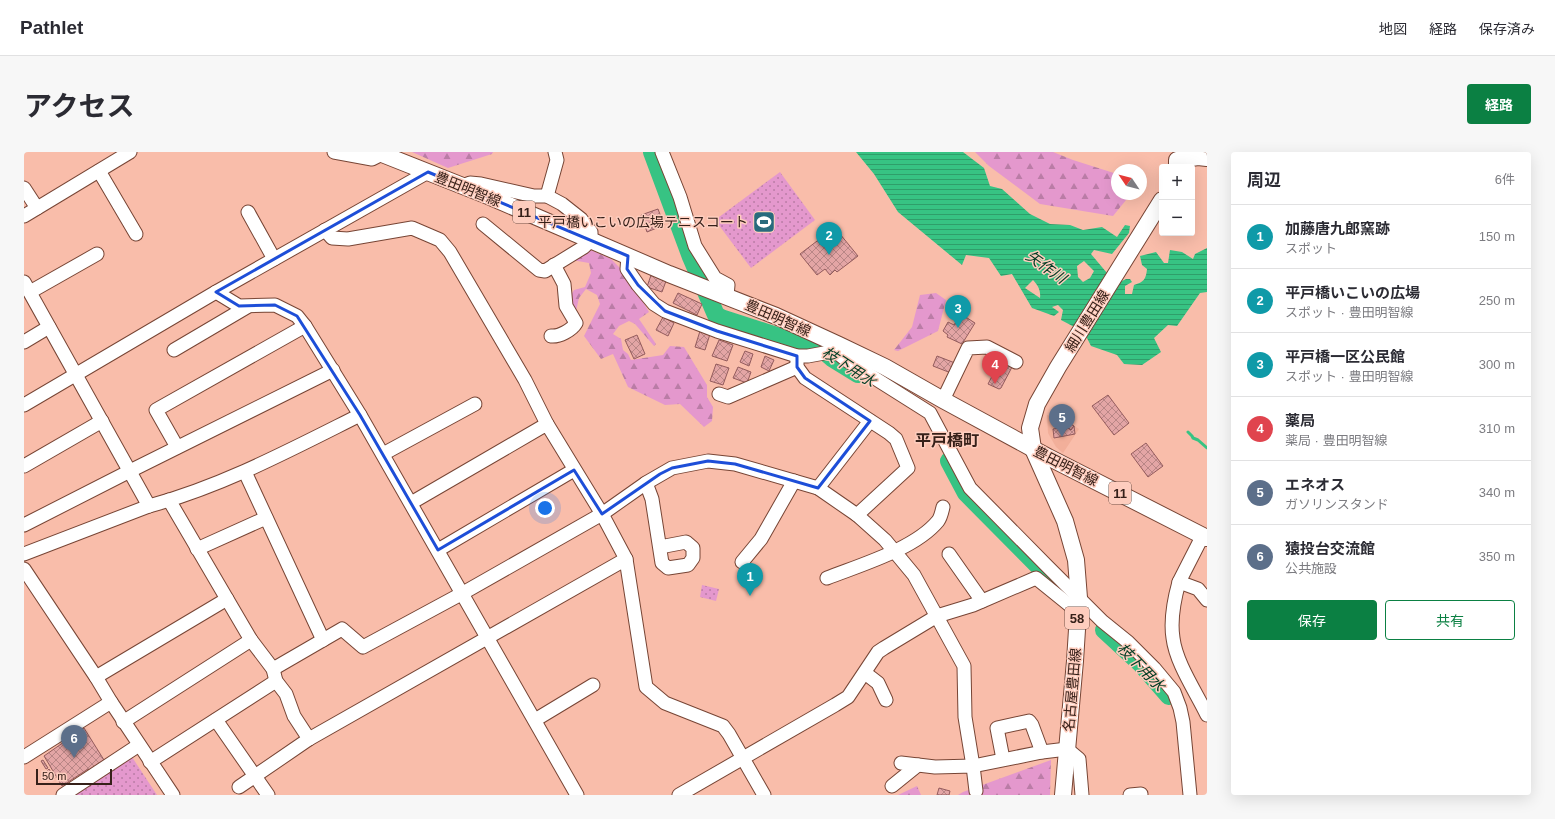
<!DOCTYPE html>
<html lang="ja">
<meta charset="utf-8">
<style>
:root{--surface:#fff;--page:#f7f7f7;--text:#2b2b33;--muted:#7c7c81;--line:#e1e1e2;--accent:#0b8043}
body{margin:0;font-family:Arial,"Noto Sans JP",sans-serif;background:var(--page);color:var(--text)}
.controls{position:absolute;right:12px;top:12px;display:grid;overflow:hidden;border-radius:4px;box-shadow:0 4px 16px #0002}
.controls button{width:36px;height:36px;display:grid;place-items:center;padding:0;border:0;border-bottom:1px solid var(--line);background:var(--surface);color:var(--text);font:20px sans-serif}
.compass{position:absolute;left:1087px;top:12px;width:36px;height:36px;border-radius:50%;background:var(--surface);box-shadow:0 4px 16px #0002;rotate:305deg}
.scale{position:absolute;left:12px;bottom:10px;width:76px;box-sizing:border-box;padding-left:4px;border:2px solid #362019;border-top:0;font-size:11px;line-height:14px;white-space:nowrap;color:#362019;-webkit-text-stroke:3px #fecdbe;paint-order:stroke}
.you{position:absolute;left:521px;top:356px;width:14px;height:14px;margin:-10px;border:3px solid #fff;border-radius:50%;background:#1a73e8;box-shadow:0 0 0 6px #1a73e833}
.badge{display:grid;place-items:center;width:26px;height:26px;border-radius:50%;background:var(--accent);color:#fff;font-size:13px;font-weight:700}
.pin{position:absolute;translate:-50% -33px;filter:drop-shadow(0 1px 2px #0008)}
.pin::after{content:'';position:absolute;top:21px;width:14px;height:12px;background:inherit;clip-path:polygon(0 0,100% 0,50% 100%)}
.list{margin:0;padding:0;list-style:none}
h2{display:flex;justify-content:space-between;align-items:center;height:52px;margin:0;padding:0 16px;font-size:17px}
h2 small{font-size:13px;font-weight:400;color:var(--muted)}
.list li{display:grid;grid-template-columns:26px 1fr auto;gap:12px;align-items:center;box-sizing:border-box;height:64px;padding:0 16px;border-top:1px solid var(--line)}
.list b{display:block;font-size:15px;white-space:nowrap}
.list p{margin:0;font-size:13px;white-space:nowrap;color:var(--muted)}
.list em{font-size:13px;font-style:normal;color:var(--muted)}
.actions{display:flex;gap:8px;padding:12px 16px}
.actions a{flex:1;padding:9px 0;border:1px solid var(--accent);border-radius:4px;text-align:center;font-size:14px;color:var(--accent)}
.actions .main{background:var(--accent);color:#fff}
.map{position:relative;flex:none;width:1183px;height:643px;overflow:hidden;border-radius:4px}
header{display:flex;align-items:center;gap:24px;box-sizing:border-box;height:56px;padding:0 20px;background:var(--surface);border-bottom:1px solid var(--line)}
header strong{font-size:19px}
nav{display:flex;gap:22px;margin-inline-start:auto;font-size:14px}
.intro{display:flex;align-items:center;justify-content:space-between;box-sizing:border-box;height:96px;padding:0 24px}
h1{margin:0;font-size:28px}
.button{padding:10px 18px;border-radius:4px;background:var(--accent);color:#fff;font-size:14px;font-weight:700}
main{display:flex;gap:24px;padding:0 24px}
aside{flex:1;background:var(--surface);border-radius:4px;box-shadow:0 4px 16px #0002}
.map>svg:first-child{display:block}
.built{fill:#f2af9a}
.green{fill:url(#green-dots)}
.forest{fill:url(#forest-firs)}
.water{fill:url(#water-rules);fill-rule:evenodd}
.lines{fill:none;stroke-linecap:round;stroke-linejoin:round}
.stream{stroke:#37c383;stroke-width:3}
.river{stroke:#37c383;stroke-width:18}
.building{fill:url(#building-cross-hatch);stroke:#945c5d}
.minor-casing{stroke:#774535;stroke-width:15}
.major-casing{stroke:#774535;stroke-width:18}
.minor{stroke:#fff;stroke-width:13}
.major{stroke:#fff;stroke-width:16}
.marked{fill:none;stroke:#1d4ed8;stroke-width:3;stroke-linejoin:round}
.labels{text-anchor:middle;stroke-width:3;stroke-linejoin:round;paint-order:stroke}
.shield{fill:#fecdbe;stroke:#72544a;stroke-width:1}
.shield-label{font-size:13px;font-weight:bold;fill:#362019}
.street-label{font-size:14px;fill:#362019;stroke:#fecdbe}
.poi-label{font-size:14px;fill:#362019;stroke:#fecdbe;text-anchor:end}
.water-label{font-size:15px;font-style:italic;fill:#023d24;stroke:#fecdbe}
.quarter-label{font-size:16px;font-weight:bold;fill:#362019;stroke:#fecdbe}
</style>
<header>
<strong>Pathlet</strong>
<nav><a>地図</a><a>経路</a><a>保存済み</a></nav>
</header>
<div class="intro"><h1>アクセス</h1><a class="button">経路</a></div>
<main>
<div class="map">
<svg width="1183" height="643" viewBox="0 0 1183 643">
<defs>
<pattern id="green-dots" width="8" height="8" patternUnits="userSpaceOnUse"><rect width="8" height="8" fill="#e498cd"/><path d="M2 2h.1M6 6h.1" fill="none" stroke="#ba7ca6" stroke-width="1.8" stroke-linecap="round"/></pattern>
<pattern id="forest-firs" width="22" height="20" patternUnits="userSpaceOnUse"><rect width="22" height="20" fill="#e498cd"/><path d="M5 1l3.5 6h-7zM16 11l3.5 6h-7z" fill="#ba7ca6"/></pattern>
<pattern id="water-rules" width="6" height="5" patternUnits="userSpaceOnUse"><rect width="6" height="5" fill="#37c383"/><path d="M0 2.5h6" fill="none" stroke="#2f9e6a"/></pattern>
<pattern id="building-cross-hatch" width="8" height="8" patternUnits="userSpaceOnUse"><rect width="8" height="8" fill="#e3a5a5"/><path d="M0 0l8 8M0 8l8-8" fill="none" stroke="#b98686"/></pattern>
</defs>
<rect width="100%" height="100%" fill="#f9bdaa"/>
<polygon class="built" points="1023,263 1039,267 1055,277 1039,301 1032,295 1024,281"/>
<g class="green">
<polygon points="756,20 791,68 727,116 691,68"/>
<polygon points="678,433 695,437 692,449 676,445"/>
<polygon points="106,602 133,643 48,643"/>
</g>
<g class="forest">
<polygon points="388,0 469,0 468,2 424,16"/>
<polygon points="951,0 1029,0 1049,8 1093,22 1093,42 1107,42 1089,64 1016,52 965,14"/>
<polygon points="562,96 587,107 603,123 625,160 615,167 632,192 630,194 611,172 605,169 595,174 589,182 597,187 599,198 604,202 607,208 639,203 646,194 660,195 683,233 683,245 689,255 688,269 680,275 656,252 641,253 604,235 589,202 577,207 560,184 576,152 573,143 562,137 555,146 552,159 544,148 550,138 561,135 567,121 565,111 542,107"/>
<polygon points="912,141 922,148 914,179 874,199 870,198 888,175 896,143"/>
<polygon points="1027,608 1026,643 934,643 939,640"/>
<polygon points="893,634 897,643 874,643"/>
</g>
<path class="water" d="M 832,0 L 939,0 L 960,16 L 966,34 L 978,37 L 1006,62 L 1026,72 L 1046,73 L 1059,78 L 1078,75 L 1093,85 L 1101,73 L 1106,74 L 1105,81 L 1088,102 L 1070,98 L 1067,102 L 1083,121 L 1096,130 L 1102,127 L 1106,127 L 1108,130 L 1101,134 L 1101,142 L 1108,142 L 1110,133 C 1120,130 1122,127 1123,117 L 1118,113 L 1116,104 L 1132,100 L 1140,111 L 1144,111 L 1146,98 L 1158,100 L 1169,107 L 1171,102 L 1183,96 L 1183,140 L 1176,141 L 1153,174 L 1144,173 L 1130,186 L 1137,200 L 1118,213 L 1100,212 L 1093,203 L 1067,194 L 1060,180 L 1037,168 L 1039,158 L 1034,153 L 1028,155 L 1035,160 L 1030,164 L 1008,156 L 988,122 L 977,124 L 965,106 L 942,103 L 938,113 L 874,60 L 850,22 ZM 1060,109 L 1070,119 L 1066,126 L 1059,130 L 1054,125 L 1053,114 ZM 1009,128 C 1014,133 1017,139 1016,146 L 1001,136 Z"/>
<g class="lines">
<polyline class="stream" points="1164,280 1168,284 1169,286 1174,288 1183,296"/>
<g class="river">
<polyline points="628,0 667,105 692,163 697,166 762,187 794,194 808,206 834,222"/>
<polyline points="925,309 942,341 1039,439"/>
<polyline points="1080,478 1118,513 1145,544"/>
</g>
</g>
<g class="building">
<polygon points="634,57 640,73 623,80 617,63"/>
<polygon points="816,82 834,104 813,120 811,118 806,123 801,117 793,123 776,102 797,86 802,92"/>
<polygon points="627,123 642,129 638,140 623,135"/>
<polygon points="654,141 678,152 673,163 649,151"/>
<polygon points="937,162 951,171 938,192 923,185 924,183 919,179 924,170 930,173"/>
<polygon points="639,165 650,171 644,184 632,178"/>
<polygon points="676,179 686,182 681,198 671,195"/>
<polygon points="613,183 621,202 610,207 601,188"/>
<polygon points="695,188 709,193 703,209 688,204"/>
<polygon points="721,199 729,202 725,214 716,210"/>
<polygon points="741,204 750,208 745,219 737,215"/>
<polygon points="913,204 931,211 927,221 909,214"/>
<polygon points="977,207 988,215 977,236 975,237 964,232"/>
<polygon points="692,212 705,216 699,233 686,229"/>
<polygon points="714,215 727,220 723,231 709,226"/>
<polygon points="1084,243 1105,271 1090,283 1068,254"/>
<polygon points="1038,267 1050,274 1047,278 1036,271"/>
<polygon points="1050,274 1051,282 1030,286 1029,277 1043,275 1047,278"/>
<polygon points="1122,291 1139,314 1124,325 1107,302"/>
<polygon points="60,576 80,608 71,614 73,617 67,621 64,617 38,634 20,604"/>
<polygon points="19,608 24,616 22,617 17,609"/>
<polygon points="25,617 31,626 29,627 23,619"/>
<polygon points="915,636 926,639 925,643 913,643"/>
</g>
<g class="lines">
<g class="minor-casing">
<g id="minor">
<polyline points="310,0 348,7 358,2"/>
<polyline points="638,0 656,45 671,94 691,126 704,133 703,144"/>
<polyline points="75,19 112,82"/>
<polyline points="438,34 446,31 457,32 510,44 523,44 538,52 557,67 567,80 567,88 560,95 521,119 515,118 459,72"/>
<polyline points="0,36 13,56"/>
<polyline points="523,44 533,8 531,0"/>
<polyline points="224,60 250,107"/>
<polyline points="0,64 106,0"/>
<polyline points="301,78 308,86 324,87 388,76 416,88 426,100 501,228 523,272"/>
<polyline points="604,104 603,117 614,133 630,152 641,159 693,179 773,204 784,204 811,199 815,193"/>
<polyline points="0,130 125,354"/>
<polyline points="6,140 73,102"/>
<polyline points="192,140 215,154 251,153 273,164 281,174 336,263 553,643"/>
<path d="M 527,184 C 535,185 548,178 552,171 L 542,154 L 540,132 L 530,113"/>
<polyline points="0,190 25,175"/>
<polyline points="150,198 223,155"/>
<polyline points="811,199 822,208 906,261 946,336 1022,413 1078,469 1104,490 1130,516 1150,540 1156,556 1159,570 1166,643"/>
<polyline points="695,242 704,245 773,215"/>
<polyline points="919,248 944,196 963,195 992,210"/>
<polyline points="0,253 192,140 404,20"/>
<polyline points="153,295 132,258 281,174"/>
<polyline points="359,302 451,252"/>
<polyline points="0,314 78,269"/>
<polyline points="221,320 299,488"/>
<polyline points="622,331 628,347 638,411 644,416 664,413 669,406 669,396 662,390 636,395"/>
<polyline points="794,336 846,269"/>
<polyline points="145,348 227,488 249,517 252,529 262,542 270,564 285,587"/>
<polyline points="387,351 523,272 578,362 602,407 622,535 641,551 699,574 705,582 740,643"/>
<polyline points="833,363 861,388 890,423 940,514 941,565 949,614 1018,600 1043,597 1055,607 1058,643"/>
<polyline points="0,373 106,319 309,218"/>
<polyline points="1179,383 1155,430 1174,437 1183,448"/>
<polyline points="173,397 242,366"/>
<polyline points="414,398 550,318"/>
<path d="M 0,402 L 125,354 C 199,334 268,297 336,263"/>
<polyline points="925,402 958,449"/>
<polyline points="718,410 737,387 770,329"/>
<polyline points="0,417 72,525 87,550"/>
<path d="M 803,426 C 836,413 891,397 914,369 C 917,365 918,359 919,355"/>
<path d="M 1155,430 C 1150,448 1146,467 1149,486 C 1152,511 1172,540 1183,563"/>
<polyline points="249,517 318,477 339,495 439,441 578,362 622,331 648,316 684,309 711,312 794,336 833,363 884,316 872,287 865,281 781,226 773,215 773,204"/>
<polyline points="841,521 854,531 862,548"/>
<polyline points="72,525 203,447"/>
<polyline points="192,568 244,643"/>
<polyline points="511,568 569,533"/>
<polyline points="99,570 227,488"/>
<polyline points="0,605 87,550 149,643"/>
<polyline points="979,607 973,576 1005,569 1008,573 1018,600"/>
<polyline points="126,610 252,529"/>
<polyline points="877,611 911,615 949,614 952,639"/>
<polyline points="868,634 894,613"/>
<polyline points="215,635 285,587 602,407"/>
<polyline points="39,643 115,593"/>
<polyline points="655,643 811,553 824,545 854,500 860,496 913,464 949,453 1012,426 1054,460"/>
<polyline points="1106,643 1117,642"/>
</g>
</g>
<g class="major-casing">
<g id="major">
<polyline points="353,0 464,44 645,122 752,164 815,193 861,215 919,248 1024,305 1183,386"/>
<polyline points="1153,15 1153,8 1174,5 1183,6"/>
<polyline points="1039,643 1051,509 1055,446 1052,408 1041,369 1009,297 1006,276 1013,252 1034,215 1138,48"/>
</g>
</g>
<use href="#minor" class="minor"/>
<use href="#major" class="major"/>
</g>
<path class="marked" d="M 404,20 L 604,104 L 603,117 L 614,133 L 641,159 L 693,179 L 773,204 L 773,215 L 781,226 L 846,269 L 794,336 L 711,312 L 684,309 L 648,316 L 636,322 L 578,362 L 550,318 L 414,398 L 336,263 L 273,164 L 251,153 L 215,154 L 192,140 Z"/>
<defs>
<g id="stadium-square" transform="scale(1.15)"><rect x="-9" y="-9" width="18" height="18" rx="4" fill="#286b7d" stroke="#fecdbe"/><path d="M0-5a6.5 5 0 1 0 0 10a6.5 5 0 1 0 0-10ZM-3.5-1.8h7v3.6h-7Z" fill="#fff"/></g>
</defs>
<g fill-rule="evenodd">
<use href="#stadium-square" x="740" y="70"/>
</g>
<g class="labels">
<g class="shield">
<rect x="489" y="49" width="22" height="22" rx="3"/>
<rect x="1085" y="330" width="22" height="22" rx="3"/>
<rect x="1041" y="455" width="24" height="22" rx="3"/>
</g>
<g class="shield-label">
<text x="500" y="65">11</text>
<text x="1096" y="346">11</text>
<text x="1053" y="471">58</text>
</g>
<g class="street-label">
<text transform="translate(444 37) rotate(22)" y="5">豊田明智線</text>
<text transform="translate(754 166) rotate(24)" y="5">豊田明智線</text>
<text transform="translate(1063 169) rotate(-58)" y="5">細川豊田線</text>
<text transform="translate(1042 314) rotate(27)" y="5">豊田明智線</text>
<text transform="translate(1048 538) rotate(-85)" y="5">名古屋豊田線</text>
</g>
<g class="poi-label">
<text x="724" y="75">平戸橋いこいの広場テニスコート</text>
</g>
<g class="water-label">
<text transform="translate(1022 115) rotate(35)" y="5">矢作川</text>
<text transform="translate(825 215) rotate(33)" y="5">枝下用水</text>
<text transform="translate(1117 515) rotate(46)" y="5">枝下用水</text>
</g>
<g class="quarter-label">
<text x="923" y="294">平戸橋町</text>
</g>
</g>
</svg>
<div class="controls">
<button>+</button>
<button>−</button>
</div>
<svg class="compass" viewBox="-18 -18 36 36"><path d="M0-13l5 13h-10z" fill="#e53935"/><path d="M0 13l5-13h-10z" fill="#7c7c81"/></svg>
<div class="scale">50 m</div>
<div class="you"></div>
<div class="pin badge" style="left:726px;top:444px;background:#0f9aa8">1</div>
<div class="pin badge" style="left:805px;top:103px;background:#0f9aa8">2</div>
<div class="pin badge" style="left:934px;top:176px;background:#0f9aa8">3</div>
<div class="pin badge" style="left:971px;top:232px;background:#e0444e">4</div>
<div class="pin badge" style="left:1038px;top:285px;background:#5c6f8a">5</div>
<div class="pin badge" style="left:50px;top:606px;background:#5c6f8a">6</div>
</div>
<aside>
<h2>周辺<small>6件</small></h2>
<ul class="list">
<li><span class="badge" style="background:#0f9aa8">1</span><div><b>加藤唐九郎窯跡</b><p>スポット</p></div><em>150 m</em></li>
<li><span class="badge" style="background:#0f9aa8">2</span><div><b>平戸橋いこいの広場</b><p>スポット · 豊田明智線</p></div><em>250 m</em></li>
<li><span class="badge" style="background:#0f9aa8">3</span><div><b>平戸橋一区公民館</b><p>スポット · 豊田明智線</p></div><em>300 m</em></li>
<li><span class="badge" style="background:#e0444e">4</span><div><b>薬局</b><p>薬局 · 豊田明智線</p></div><em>310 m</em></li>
<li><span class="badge" style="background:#5c6f8a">5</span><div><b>エネオス</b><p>ガソリンスタンド</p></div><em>340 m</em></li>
<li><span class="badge" style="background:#5c6f8a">6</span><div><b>猿投台交流館</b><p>公共施設</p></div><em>350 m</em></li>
</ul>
<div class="actions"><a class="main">保存</a><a>共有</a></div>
</aside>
</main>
